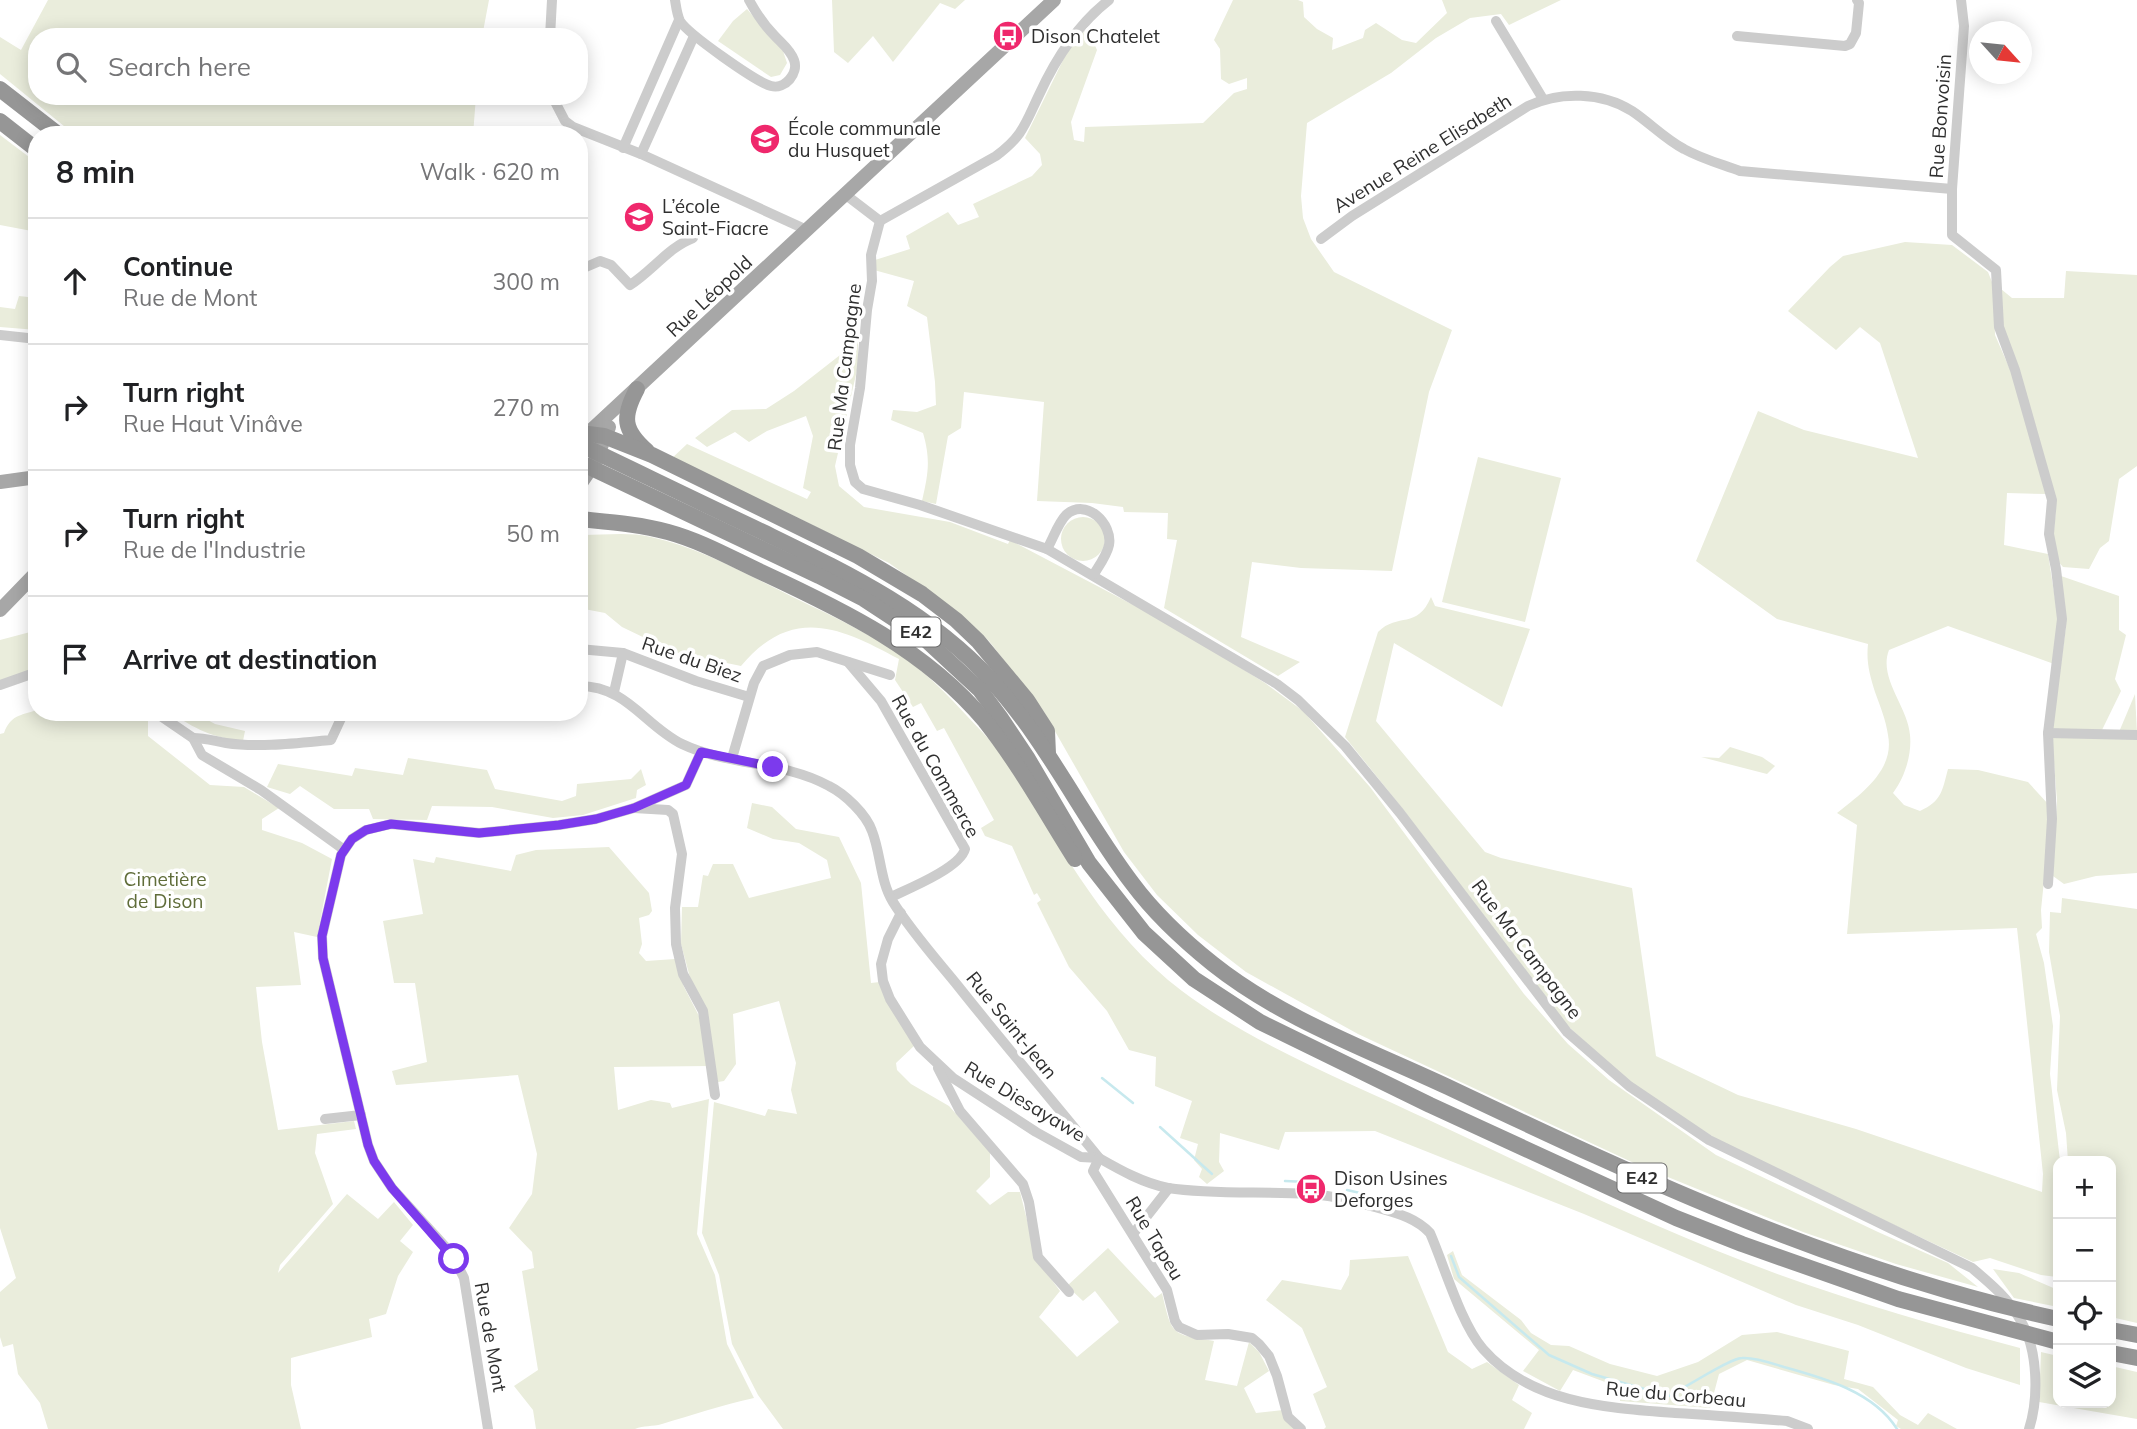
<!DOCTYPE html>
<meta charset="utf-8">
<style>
:root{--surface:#fff;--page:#f2f2f2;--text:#202124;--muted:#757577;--line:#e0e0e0}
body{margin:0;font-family:Mulish,sans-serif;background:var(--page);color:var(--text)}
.controls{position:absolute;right:21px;bottom:21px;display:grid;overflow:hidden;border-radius:14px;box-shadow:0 4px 18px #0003}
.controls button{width:63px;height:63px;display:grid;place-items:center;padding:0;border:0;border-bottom:2px solid var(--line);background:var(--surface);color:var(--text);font:35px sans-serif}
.compass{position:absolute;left:1969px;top:21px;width:63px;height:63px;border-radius:50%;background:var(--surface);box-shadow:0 4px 18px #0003;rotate:117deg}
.stop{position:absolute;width:21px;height:21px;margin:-16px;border:5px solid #7c3aed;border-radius:50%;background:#fff}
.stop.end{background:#7c3aed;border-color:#fff;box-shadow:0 2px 7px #0008}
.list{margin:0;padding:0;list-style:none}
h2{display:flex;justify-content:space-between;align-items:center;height:91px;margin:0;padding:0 28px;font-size:30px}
h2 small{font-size:23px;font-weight:400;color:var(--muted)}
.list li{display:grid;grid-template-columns:46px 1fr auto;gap:21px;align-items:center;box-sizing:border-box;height:126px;padding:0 28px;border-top:2px solid var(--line)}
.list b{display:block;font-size:26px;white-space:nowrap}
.list p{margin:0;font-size:23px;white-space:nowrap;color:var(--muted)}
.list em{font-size:23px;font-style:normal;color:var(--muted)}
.icon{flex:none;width:38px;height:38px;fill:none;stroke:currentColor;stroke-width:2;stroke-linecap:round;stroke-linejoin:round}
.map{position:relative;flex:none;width:2137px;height:1429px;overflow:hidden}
.search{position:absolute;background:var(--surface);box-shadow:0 4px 18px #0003;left:28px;top:28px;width:560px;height:77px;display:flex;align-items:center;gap:18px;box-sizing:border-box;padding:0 24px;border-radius:28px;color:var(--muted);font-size:26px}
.panel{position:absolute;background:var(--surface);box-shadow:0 4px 18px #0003;left:28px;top:126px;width:560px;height:595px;border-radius:28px}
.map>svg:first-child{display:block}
.green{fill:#eaeddc}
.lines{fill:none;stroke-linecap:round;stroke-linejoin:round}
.stream{stroke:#c7e9ee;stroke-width:2.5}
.minor{stroke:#ccc;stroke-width:10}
.major{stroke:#a7a7a7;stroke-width:14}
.highway{stroke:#969696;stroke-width:16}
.route{stroke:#7c3aed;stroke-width:9}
.labels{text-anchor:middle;stroke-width:7;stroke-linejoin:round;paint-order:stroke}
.shield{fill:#fff;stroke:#6d6d6d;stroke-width:2}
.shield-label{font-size:18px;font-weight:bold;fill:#2f2f2f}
.poi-label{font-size:19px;fill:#2f2f2f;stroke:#fff;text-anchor:start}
.street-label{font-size:19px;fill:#2f2f2f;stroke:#fff}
.park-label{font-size:19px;fill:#606d3a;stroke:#fff}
</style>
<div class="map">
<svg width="2137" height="1429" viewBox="0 0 2137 1429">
<rect width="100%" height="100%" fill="#fff"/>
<g class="green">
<polygon points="48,0 489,0 482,37 37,37 37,96 476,96 473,135 75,135 0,74 0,37 21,50"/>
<polygon points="832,0 965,0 955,9 940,3 893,62 873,36 848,63 834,52"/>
<path d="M 1233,0 L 1298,0 L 1303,2 L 1304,17 L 1317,29 L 1333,38 L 1332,50 L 1363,38 L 1365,30 L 1376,23 L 1402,40 L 1416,43 L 1447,13 L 1442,0 L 1561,0 L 1509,25 L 1501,14 L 1470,18 L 1436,38 L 1391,73 L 1307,123 L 1301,196 L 1303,218 L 1311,239 L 1334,272 L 1452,330 L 1429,392 L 1392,571 L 1301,568 L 1252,562 L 1241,637 L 1300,662 L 1278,676 L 1164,608 L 1177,540 L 1167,539 L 1168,513 L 1124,512 L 1123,507 L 1092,503 L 1037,501 L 1044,402 L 964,392 L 961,428 L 948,436 L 936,504 L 922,501 C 928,475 931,460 923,433 L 891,420 L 893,410 L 917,412 L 936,405 L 935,382 L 927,317 L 907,306 L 914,281 L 874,270 L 875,260 L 910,249 L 906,236 L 948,212 L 958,225 L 979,217 L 973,204 L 1032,176 L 1042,165 L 1040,154 L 1025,138 L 1067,52 L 1087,28 L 1097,50 L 1071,122 L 1074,140 L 1084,142 L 1085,127 L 1203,123 L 1234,93 L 1247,89 L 1247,78 L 1229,84 L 1221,79 L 1220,49 L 1214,40 Z"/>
<polygon points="747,9 783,51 787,63 780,75 771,77 718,41 733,21"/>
<polygon points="0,135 37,163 37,232 0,225"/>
<path d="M 1905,242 L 1952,245 L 1988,272 L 1994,287 L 1995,335 L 2012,374 L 2047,494 L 2007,493 L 2004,545 L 2048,554 L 2059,624 L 2054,664 L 1948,626 L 1889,650 C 1878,678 1908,707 1910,735 C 1912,754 1905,777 1893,793 L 1904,805 L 1920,811 C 1942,801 1942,791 1948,769 L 1978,770 L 2028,782 L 2049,805 L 2050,821 L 2041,910 L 2042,928 L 2036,934 L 2044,963 L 2053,1026 L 2050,1074 L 2060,1161 L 2058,1161 L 2057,1277 L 2041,1275 L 1990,1258 L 1973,1262 L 1732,1149 L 1625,1080 L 1565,1023 L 1402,808 L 1345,737 L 1378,632 C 1398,612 1417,630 1431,597 L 1435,606 L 1530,629 L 1502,707 L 1394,643 L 1376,721 L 1485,852 L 1501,858 L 1632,888 L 1656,1056 L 1738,1095 L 1856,1129 L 2042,1192 L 2043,1174 L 2017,928 L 1847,934 L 1857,825 L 1837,813 C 1861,794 1895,770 1888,735 C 1886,720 1880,706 1875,692 C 1870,675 1866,663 1868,644 L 1777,619 L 1696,561 L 1758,411 L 1804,430 L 1918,458 L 1880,343 L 1860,327 L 1836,350 L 1788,311 L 1830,267 L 1843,256 Z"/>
<polygon points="2066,271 2137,275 2137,466 2119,479 2109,541 2100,548 2089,569 2063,567 2057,560 2053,540 2056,509 2003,331 2001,289 2012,298 2064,298"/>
<polygon points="19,296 37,298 37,330 0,327 0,307 15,309"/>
<polygon points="858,341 858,366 835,466 839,486 864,507 950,522 1008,544 1010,540 1139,608 1217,653 1265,683 1303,711 1370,787 1524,994 1568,1044 1609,1080 1716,1155 1878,1232 1948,1263 1978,1287 1896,1264 1803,1232 1636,1164 1358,1034 1246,972 1198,935 1157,895 1124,852 1044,712 989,641 958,612 889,563 788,513 670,460 687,444 807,499 811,492 803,488 813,436 806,416 767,431 749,442 735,432 707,447 695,438 732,410 766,409 794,391"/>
<polygon points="1478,457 1561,478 1525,622 1442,602"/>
<circle cx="1083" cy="539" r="22"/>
<path d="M 583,535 C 605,535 630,532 651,537 C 696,547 737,569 777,589 C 820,611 866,630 905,658 C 928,675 948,695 967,716 C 977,727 988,737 996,748 C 1056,833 1096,926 1182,991 C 1252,1044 1351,1083 1431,1121 C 1534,1169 1636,1220 1743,1261 C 1833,1296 1926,1323 2020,1348 L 2020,1385 L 1966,1368 L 1858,1325 L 1796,1305 L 1584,1214 L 1375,1131 L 1285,1132 L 1279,1150 L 1220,1133 L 1219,1162 L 1224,1171 L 1207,1184 L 1199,1177 L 1202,1169 L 1194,1160 L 1198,1144 L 1180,1138 L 1192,1101 L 1155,1086 L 1156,1057 L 1129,1050 L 1107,1011 L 1069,967 L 1037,903 L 1041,900 L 1037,893 L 1034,895 L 1012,846 L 985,836 L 981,828 L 994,820 L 944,728 L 937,731 L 921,703 L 913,707 L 895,680 L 899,659 C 840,627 792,605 741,666 L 674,652 L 622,627 L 605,613 L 579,608 L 579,552 Z"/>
<polygon points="2061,576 2119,596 2119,630 2126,635 2115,679 2121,691 2102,730 2052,731 2066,626"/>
<polygon points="37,628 37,669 0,681 0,640 34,631"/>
<polygon points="2135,694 2137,733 2119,732"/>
<path d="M 37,710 L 37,712 L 145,712 L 148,714 L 148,736 L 210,785 L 244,787 L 279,808 L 262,819 L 262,830 L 302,843 L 332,859 L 317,937 L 294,932 L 301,985 L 256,987 L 262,1042 L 278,1130 L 354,1121 L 356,1129 L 317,1134 L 315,1153 L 333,1204 L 280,1265 L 278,1273 L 347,1194 L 378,1219 L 394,1202 L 413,1225 L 400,1241 L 413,1252 L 398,1276 L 386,1314 L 369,1319 L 372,1337 L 291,1358 L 291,1385 L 301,1429 L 48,1429 L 40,1403 L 18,1374 L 13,1344 L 3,1347 L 0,1337 L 0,1292 L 16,1278 L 0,1228 L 0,734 L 4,733 C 11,715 19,716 37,710 Z"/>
<path d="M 170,712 L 193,712 L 215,724 L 245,731 L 243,741 C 213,738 195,729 170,712 Z"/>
<polygon points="2052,737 2137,739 2137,873 2096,876 2064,884 2053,876 2057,801"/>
<polygon points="1730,747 1762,757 1775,766 1767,774 1701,757 1719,758"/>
<polygon points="408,758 487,770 495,789 562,801 576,796 577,784 631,779 641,769 646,785 637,790 636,798 583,815 553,818 492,807 432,806 427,820 373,819 369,809 334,809 300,786 290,794 267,787 278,764 352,776 355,768 403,775"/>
<path d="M 752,803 L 772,807 L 796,829 L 839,837 L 861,883 L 871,983 L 880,982 L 915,1045 L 896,1063 L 897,1070 L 911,1084 L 949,1106 L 990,1152 L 990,1177 L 976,1191 L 990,1205 L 1008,1192 L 1020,1192 L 1037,1260 L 1060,1291 L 1039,1317 L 1077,1357 L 1119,1322 L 1095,1291 L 1083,1301 L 1067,1286 L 1108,1248 L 1155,1298 L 1162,1293 C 1172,1336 1171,1334 1214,1341 L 1205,1380 L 1237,1386 L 1249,1342 L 1259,1352 L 1269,1371 L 1244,1388 L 1256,1413 L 1283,1410 L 1295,1429 L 783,1429 L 758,1395 L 732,1344 L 719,1275 L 702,1233 L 714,1102 L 765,1116 L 768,1109 L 797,1114 L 791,1090 L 796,1063 L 779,1001 L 733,1014 L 736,1064 L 724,1081 L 718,1082 L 681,944 L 682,907 L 698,907 L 703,875 L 708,876 L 713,864 L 733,864 L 749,898 L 831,878 L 827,860 L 799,843 L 773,839 L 747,828 Z"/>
<path d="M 609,847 L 649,893 L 652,911 L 649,915 L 639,918 L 642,944 L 639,953 L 646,961 L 675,959 L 684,987 L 699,1016 L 710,1066 L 614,1067 L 618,1110 L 651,1100 L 670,1103 L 672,1108 L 709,1099 L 697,1234 L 715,1275 L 727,1344 L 754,1398 C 722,1405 692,1415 662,1424 C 652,1427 644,1425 635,1429 L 536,1429 L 533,1410 L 514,1386 L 538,1370 L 522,1271 L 534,1268 L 532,1252 L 509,1228 L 532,1194 L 537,1154 L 518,1075 L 396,1085 L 392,1071 L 427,1062 L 415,983 L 394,983 L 383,921 L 423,914 L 413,859 L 434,863 L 436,857 L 511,871 L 516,855 L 536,850 Z"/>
<polygon points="2062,898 2137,909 2137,1323 2111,1317 2111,1161 2068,1161 2066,1133 2057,1090 2060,1016 2049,952 2050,912 2061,913"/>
<polygon points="1453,1251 1462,1275 1521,1320 1531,1333 1551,1345 1569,1346 1610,1364 1657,1376 1698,1362 1742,1335 1777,1332 1849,1351 1844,1379 1873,1387 1900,1415 1918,1425 1928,1413 1957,1429 1901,1429 1896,1426 1898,1420 1858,1389 1834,1385 1747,1360 1719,1374 1710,1408 1620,1401 1621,1388 1573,1370 1560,1391 1523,1371 1539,1350 1454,1279 1447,1255"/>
<polygon points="1408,1256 1448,1352 1472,1369 1487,1362 1519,1385 1512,1400 1532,1413 1524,1429 1324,1429 1326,1427 1313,1394 1327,1387 1302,1328 1266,1300 1282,1280 1341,1290 1349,1275 1350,1260"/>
<polygon points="1993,1269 2019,1273 2058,1290 2058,1307 2014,1298"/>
<polygon points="2041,1352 2058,1356 2058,1403 2111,1403 2111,1366 2137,1372 2137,1419 2039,1402"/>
</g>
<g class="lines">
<g class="stream">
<polyline points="1102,1078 1133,1103"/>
<polyline points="1160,1127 1212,1174"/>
<polyline points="1285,1181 1308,1182"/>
<polyline points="1347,1190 1360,1193"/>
<polyline points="1379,1198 1393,1202"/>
<path d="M 1451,1256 L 1459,1277 L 1549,1355 L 1592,1374 L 1669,1396 C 1683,1389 1730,1358 1742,1358 C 1755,1357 1771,1363 1784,1367 C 1824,1378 1874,1392 1897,1429"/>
</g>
<g class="minor">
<path d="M 675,0 C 676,6 677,15 680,21 C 688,34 756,82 771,86 C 785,90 799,73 794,60 C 790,49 781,43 774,35 C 764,25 756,13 749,0"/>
<polyline points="1961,0 1964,26 1952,189 1952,235 1996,270 1999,327 2015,370 2052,500 2049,534 2056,569 2062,619 2048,733 2052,819 2048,884"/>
<polyline points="1496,21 1543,99"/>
<polyline points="1737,36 1845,46 1850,44 1856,33 1859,3 1857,0"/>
<polyline points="550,37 552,0"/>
<polyline points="552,96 565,121 573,127 641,154 807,230"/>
<polyline points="623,148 679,20"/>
<polyline points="641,154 694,36"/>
<path d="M 846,195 L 880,221 L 871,255 L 872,281 L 867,310 L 860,388 L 850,445 L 850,465 L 855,482 L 863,489 L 920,505 L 1047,549 L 1277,684 L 1298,700 L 1345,746 L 1400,813 L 1567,1032 L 1629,1086 L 1709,1140 L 1972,1268 C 1991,1284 2009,1299 2021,1321 C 2038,1350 2039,1398 2029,1429"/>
<path d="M 880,221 L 996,156 C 1023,136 1025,124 1039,95 C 1055,60 1078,24 1109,0"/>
<path d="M 1321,239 L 1352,216 L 1528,106 C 1560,91 1602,92 1632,111 C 1650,123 1665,139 1684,149 C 1702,159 1721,164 1740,171 L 1952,189"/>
<path d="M 579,270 L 600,261 L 611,265 L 630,285 C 652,271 669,247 693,238"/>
<polyline points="0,335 37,339"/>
<path d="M 1047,549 C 1053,539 1058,523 1066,515 C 1086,497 1113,524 1109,545 C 1107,555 1099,566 1094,574"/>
<polyline points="579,649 623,653 696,681 749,697"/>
<path d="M 848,662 L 881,701 L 965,849 C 960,868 908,889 891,897"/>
<polyline points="0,685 37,672"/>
<path d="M 579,686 C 627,686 644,725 682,744 C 728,766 784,761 829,786 C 845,794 866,814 872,831 C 881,854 880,881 893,902 C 911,931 936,959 958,986 C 1004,1044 1052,1100 1099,1158 C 1120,1170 1143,1183 1168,1188 C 1214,1195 1262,1191 1308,1194 C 1334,1195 1358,1203 1382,1209 C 1400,1214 1417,1219 1430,1233 C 1444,1265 1461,1324 1483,1349 C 1531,1404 1608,1408 1675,1413 C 1712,1415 1750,1418 1787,1421 L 1808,1429"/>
<polyline points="614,692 623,653"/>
<polyline points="155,712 193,738 202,755 261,790 343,849"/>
<polyline points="2048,733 2137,735"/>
<path d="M 193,738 C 205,738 214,741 226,743 C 259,748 298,743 331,740 L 344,712"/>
<polyline points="732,758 754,683 763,666 790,655 817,652 890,675"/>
<polyline points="634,808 668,810 673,814 682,854 675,908 676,944 683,974 703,1011 715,1095"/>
<polyline points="901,913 888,939 881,964 883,981 890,999 920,1047 953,1078 1036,1132 1081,1157 1099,1158"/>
<polyline points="938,1068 960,1111 1023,1184 1029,1202 1038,1257 1069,1292"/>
<polyline points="325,1119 361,1115"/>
<polyline points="1099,1158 1093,1171 1167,1290 1175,1321 1179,1327 1197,1335 1228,1334 1252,1338 1259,1344 1269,1356 1277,1376 1288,1417 1301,1429"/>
<polyline points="1133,1234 1169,1188"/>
<polyline points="488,1429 464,1278 452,1254 392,1188 374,1161 368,1145 323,958 322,936 341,855 352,839 366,830 391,824 479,833 559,825 596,819 634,808 686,785 701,752"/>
</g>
<g class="major">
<polyline points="584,437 1054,0"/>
<polyline points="0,482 37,477"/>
<polyline points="579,486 594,464 609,427"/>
<polyline points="0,610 37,572"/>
</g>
<g class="highway">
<polyline points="0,89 59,135"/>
<polyline points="0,121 37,150"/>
<path d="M 637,389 C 622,417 623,430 647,451"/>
<polyline points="588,434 604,436 652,455 858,556 922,594 956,620 978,641 1027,700 1047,731 1048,754"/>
<path d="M 579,444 C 640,473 701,503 763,532 C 845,572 928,611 991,680 C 1047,741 1082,817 1132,883 C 1155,914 1183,940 1213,964 C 1282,1019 1369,1050 1448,1087 C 1646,1181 1842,1272 2058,1319"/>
<polyline points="579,462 819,576 864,599 925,639 980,690 1000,717 1028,759 1089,863 1144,933 1194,979 1260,1022 1430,1105 1676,1218 1742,1244 1898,1299 2058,1342"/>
<path d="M 579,519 C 609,522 639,524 668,532 C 701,541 731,558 761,572 C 843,610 926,650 985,721 C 1019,764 1046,813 1075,859"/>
<polyline points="2111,1330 2137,1335"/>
<polyline points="2111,1353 2137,1358"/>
</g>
</g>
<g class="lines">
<polyline class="route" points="454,1259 392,1188 374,1161 368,1145 323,958 322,936 341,855 352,839 366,830 391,824 479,833 559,825 596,819 634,808 686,785 701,752 773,767"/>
</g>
<defs>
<g id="bus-disc" transform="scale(1.575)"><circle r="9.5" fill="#ef286c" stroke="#fff"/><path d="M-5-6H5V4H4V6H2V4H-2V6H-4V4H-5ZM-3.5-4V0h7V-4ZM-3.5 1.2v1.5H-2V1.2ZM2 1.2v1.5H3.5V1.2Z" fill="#fff"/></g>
<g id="school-disc" transform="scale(1.575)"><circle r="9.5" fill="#ef286c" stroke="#fff"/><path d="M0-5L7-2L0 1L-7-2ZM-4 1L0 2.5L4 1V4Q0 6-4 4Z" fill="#fff"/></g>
</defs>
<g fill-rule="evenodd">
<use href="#bus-disc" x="1008" y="36"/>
<use href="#school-disc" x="765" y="139"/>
<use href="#school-disc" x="639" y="217"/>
<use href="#bus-disc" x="1311" y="1189"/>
</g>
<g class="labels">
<g class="shield">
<rect x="891.5" y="617.5" width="49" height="29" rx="5"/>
<rect x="1617.5" y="1163.5" width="49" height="29" rx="5"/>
</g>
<g class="shield-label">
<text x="916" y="638">E42</text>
<text x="1642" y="1184">E42</text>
</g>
<g class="poi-label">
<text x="1031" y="43">Dison Chatelet</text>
<text x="788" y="135">École communale<tspan x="788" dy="22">du Husquet</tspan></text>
<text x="662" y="213">L’école<tspan x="662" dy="22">Saint-Fiacre</tspan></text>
<text x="1334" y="1185">Dison Usines<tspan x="1334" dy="22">Deforges</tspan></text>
</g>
<g class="street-label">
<text transform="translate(1940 116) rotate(-86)" y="7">Rue Bonvoisin</text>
<text transform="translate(1422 153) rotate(-32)" y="7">Avenue Reine Elisabeth</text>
<text transform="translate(709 296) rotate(-43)" y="7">Rue Léopold</text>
<text transform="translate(844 367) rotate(-83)" y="7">Rue Ma Campagne</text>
<text transform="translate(692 659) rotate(19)" y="7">Rue du Biez</text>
<text transform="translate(936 766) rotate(61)" y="7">Rue du Commerce</text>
<text transform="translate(1527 949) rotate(53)" y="7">Rue Ma Campagne</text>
<text transform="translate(1012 1025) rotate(51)" y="7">Rue Saint-Jean</text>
<text transform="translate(1025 1101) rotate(31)" y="7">Rue Diesayawe</text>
<text transform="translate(1155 1238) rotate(59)" y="7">Rue Tapeu</text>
<text transform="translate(491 1337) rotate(80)" y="7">Rue de Mont</text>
<text transform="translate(1676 1394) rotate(5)" y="7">Rue du Corbeau</text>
</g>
<g class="park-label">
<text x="165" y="886">Cimetière<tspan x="165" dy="22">de Dison</tspan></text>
</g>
</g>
</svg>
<div class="controls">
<button>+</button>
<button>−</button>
<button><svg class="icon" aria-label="locate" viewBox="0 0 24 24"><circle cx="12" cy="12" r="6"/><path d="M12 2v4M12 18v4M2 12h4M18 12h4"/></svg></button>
<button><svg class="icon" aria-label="layers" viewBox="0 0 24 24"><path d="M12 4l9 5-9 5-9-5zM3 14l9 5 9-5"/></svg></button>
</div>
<svg class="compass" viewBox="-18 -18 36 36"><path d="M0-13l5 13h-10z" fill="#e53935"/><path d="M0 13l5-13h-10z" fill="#757577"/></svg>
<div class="stop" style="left:454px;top:1259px"></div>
<div class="stop end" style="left:773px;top:767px"></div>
<div class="search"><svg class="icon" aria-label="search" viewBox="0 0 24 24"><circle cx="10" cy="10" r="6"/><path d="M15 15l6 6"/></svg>Search here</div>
<section class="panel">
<h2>8 min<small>Walk · 620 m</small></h2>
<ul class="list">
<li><svg class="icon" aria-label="ahead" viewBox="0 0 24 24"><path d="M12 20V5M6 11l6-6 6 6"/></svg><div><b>Continue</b><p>Rue de Mont</p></div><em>300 m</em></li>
<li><svg class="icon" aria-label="right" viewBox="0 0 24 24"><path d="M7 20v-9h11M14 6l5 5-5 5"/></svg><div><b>Turn right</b><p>Rue Haut Vinâve</p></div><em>270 m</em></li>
<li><svg class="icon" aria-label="right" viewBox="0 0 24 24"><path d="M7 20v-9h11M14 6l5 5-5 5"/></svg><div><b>Turn right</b><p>Rue de l'Industrie</p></div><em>50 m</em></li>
<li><svg class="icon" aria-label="arrive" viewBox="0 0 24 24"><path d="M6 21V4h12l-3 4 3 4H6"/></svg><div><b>Arrive at destination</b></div></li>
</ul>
</section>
</div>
